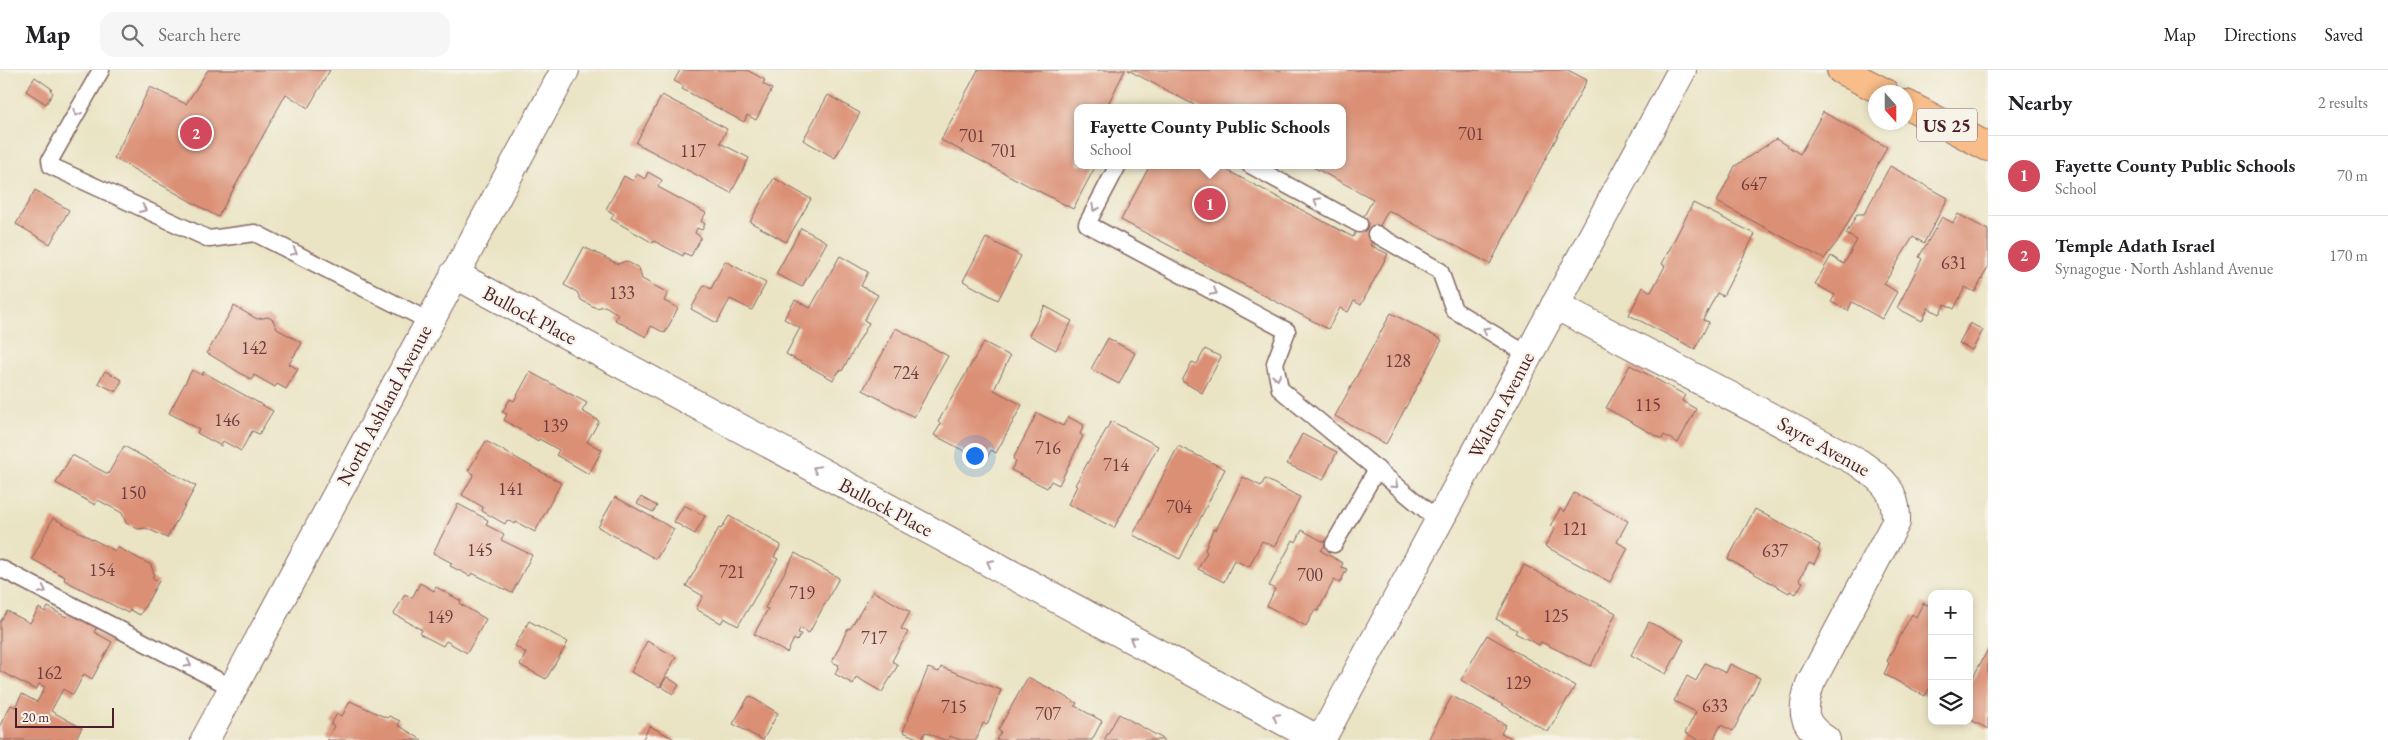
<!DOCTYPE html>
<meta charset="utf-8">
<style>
:root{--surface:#fff;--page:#f6f6f6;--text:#202124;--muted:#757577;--line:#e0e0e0;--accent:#d1495b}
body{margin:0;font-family:"EB Garamond",serif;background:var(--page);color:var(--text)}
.controls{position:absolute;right:15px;bottom:15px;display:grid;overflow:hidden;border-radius:10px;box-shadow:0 2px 8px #0003}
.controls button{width:45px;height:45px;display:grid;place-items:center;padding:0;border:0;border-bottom:1px solid var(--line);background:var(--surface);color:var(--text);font:25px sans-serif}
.compass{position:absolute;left:1868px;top:15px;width:45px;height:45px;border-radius:50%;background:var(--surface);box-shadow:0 2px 8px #0003;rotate:159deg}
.scale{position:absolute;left:15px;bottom:12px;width:99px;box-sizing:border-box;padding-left:5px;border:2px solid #4a1f2b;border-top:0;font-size:14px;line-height:18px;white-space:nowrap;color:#4a1f2b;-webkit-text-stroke:4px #f7f3e8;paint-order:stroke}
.you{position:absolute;left:974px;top:385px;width:18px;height:18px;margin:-12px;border:4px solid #fff;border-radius:50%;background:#1a73e8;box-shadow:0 0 0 8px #1a73e833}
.badge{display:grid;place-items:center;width:32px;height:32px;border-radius:50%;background:var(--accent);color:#fff;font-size:16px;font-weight:700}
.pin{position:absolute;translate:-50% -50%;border:2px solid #fff;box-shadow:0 1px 5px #0006}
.popup{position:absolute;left:1074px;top:34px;width:272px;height:65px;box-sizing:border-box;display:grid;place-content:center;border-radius:10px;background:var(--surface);filter:drop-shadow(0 1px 4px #0005);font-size:16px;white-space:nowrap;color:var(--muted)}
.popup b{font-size:19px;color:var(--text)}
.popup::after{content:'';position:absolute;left:50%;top:100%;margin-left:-10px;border:10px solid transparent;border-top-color:var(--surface)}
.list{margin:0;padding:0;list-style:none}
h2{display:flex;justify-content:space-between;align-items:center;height:65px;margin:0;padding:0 20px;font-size:21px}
h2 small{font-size:16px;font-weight:400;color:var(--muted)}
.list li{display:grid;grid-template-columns:32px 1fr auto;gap:15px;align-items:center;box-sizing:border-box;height:80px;padding:0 20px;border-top:1px solid var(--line)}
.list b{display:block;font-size:19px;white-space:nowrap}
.list p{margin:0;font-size:16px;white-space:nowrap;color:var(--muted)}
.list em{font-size:16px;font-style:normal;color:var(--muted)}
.icon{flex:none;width:28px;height:28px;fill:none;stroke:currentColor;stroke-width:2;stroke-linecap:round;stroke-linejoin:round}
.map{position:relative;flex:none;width:1988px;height:670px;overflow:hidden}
header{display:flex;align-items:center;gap:30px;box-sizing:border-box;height:70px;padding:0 25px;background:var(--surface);border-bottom:1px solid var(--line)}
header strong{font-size:24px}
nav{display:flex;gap:28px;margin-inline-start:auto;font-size:18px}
.search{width:350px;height:45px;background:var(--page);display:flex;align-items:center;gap:12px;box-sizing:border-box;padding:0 18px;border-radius:15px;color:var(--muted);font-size:19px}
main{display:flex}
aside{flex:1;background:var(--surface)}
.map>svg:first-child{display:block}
.building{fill:#db9076}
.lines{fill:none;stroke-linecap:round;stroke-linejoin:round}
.service-casing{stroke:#826461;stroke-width:19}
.minor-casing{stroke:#826461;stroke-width:30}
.tertiary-casing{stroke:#826461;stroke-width:30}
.primary-casing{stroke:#826461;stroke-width:30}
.service{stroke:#fff;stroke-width:16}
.minor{stroke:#fff;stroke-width:28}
.tertiary{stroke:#fff;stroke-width:28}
.primary{stroke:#f8bd88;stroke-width:28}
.oneway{stroke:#ae9aa0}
.labels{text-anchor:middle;stroke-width:4.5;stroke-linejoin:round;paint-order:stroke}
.number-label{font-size:18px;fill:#6e3b3e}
.shield{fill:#f7f3e8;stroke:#7e5f64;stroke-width:1}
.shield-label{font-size:19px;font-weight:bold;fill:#4a1f2b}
.street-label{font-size:20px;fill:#4a1f2b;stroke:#f7f3e8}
</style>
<header>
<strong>Map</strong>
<div class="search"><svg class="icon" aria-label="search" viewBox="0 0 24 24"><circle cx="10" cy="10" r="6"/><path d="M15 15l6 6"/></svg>Search here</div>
<nav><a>Map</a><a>Directions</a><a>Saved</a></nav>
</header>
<main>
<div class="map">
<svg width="1988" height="670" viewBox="0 0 1988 670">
<rect width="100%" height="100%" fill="#f7f3e8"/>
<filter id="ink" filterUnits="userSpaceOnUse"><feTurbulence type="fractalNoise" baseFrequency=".02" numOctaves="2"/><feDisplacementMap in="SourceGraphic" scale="10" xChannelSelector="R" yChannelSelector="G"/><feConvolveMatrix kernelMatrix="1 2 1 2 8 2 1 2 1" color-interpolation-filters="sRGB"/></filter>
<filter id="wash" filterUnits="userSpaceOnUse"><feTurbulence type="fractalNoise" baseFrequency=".0096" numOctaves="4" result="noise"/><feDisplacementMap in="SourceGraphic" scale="20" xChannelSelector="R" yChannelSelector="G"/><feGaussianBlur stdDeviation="1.12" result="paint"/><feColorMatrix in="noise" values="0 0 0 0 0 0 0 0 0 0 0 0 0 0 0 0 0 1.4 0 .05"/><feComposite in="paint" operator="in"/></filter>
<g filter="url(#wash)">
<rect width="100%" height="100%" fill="#eae4c5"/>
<g id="blocks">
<g class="building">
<polygon points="208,0 330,0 308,38 286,24 218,147 114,88 150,17 186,34"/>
<polygon points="680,0 747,0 765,10 763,14 772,19 756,50 747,45 744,52 682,19 684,16 674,11"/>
<polygon points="978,0 1125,0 1106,38 1078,38 1078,95 1096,95 1073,139 941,70"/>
<polygon points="1128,0 1568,0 1587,10 1490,194 1388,140 1370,175 1388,184 1361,235 1354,231 1348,242 1340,238 1328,259 1121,150 1150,95 1217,95 1353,167 1373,129 1309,95 1342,95 1342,38 1200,38"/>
<polygon points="35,7 52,19 50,20 53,23 46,34 26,21"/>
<polygon points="662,25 727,59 720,73 749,88 731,123 636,73"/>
<polygon points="828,25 860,43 835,88 803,70"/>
<polygon points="1823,42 1887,77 1840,168 1824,189 1717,132 1735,96 1776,69 1800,84"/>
<polygon points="1890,96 1948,128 1924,173 1913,167 1884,214 1897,222 1882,249 1852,232 1848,241 1831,232 1835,225 1815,214 1831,186 1844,194 1857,170 1846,164 1857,144 1864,144"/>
<polygon points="648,102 662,110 658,117 706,143 701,151 705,154 702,160 697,158 695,163 701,167 691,186 684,183 683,186 654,171 653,173 611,149 614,144 606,139 624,106 633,111 637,104 645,109"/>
<polygon points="774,108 811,129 786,172 750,152"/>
<polygon points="35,120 69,140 50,174 16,154"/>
<polygon points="1693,133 1755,164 1723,226 1717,223 1703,250 1709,252 1695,279 1629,245 1643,217 1651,222 1665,196 1662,194"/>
<polygon points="1958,144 1988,160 1988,197 1975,222 1965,217 1954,239 1945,234 1939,244 1928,238 1922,251 1897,238 1922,189 1919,187 1942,147 1953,153"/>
<polygon points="801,158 827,172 802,217 776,204"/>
<polygon points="986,168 1021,186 998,230 963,211"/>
<polygon points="584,177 618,194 626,191 639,198 642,209 668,223 664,231 678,238 665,263 651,256 646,267 615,250 618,244 605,236 596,238 581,230 577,222 564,215"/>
<polygon points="840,186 868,202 861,216 878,225 864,250 869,253 842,301 840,300 833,310 786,284 800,258 784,249 795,230 810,238"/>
<polygon points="725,191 766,213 752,240 730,229 717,253 691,239 704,215 711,219"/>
<polygon points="234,236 257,249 268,247 273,250 277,259 302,273 289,294 298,299 286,319 277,314 275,317 254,305 252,310 207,283"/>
<polygon points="1045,236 1072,251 1056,280 1029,265"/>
<polygon points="1391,243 1442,270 1386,374 1335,346"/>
<polygon points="1970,253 1983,260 1972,280 1959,273"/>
<polygon points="896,258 948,286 914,347 863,320"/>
<polygon points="1108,268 1135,283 1119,314 1091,299"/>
<polygon points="984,272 1010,286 994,320 1022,335 996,383 991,380 985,392 934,365 941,354 938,352"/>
<polygon points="1205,279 1221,287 1202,323 1182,311 1192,292 1197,294"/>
<polygon points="1630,295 1685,325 1682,331 1696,339 1678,373 1664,365 1662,369 1606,338"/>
<polygon points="192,300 202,305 203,302 273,341 259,364 252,361 241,381 223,371 221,376 197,363 199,359 169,343"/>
<polygon points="105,301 122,310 116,322 98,313"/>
<polygon points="530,302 587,333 582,341 599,351 587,372 602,380 589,404 556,385 559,380 539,369 538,371 504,350 507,344 502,342 510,329 514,331"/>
<polygon points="1037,343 1063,356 1068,347 1084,355 1080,364 1083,366 1059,415 1051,411 1047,418 1011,400 1016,391 1013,389"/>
<polygon points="1111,351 1158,376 1114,458 1068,434 1077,416 1075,415"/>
<polygon points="1302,364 1337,382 1323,410 1287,394"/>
<polygon points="486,371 561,413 535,462 516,452 515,454 507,450 505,454 482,441 483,437 462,425 474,404 468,401"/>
<polygon points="124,376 196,416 167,468 146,458 138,459 126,453 122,443 98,430 95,435 56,413 72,385 108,404"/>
<polygon points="1178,376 1225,399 1180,489 1133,465"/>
<polygon points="1243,407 1261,416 1265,409 1300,427 1275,477 1262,471 1249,497 1234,490 1224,512 1198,499 1207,482 1205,480 1213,459 1216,460"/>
<polygon points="1574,423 1628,451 1617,472 1628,478 1610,512 1545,476 1555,458 1550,456 1560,439 1564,442"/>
<polygon points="615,427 674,459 656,489 598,457"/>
<polygon points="641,427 657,436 653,442 637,434"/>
<polygon points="458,434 488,450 486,455 504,464 501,470 532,485 512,523 472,503 470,506 450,496 452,493 433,483"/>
<polygon points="684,435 705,446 695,464 674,452"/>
<polygon points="1755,439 1820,475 1818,481 1820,482 1814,494 1809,492 1799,510 1803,512 1796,524 1790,521 1789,523 1728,489"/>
<polygon points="729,446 781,475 774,487 778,489 738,556 724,548 721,553 696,539 703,526 686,516 719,458 721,459"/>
<polygon points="53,448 115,481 117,477 151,495 154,504 152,508 159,511 140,545 130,540 128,543 64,510 65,507 32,489"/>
<polygon points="1302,460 1326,473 1321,481 1343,493 1341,497 1347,499 1340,513 1334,510 1318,541 1315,540 1306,556 1267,536 1275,519 1269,516 1293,470 1296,472"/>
<polygon points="795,483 839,508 809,563 800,558 798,563 801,564 797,571 794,569 787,583 754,564 768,539 765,538"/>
<polygon points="1524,495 1616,543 1591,596 1541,572 1539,575 1515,563 1517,560 1496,549"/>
<polygon points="420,513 434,521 436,517 461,531 460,534 486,549 467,583 446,571 443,576 420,564 422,560 394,544 405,524 412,528"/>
<polygon points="873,521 910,542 901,559 908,562 892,591 898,595 882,622 856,607 853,614 835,604 839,595 832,592 848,558 850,559"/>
<polygon points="1923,533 1932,537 1932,614 1925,626 1884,604 1889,593 1887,591 1912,544 1916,547"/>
<polygon points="48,537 66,547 69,542 97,557 94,562 112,572 92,609 84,604 73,625 63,619 51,641 82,658 75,670 0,670 0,655 11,635 15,637 22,624 37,632 45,617 39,614 36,620 0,601 0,552 7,541 30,553 39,538 45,542"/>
<polygon points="529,551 568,572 546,609 520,595 526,583 515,576"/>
<polygon points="1649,552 1684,570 1666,604 1631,585"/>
<polygon points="1487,565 1575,616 1548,662 1461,610"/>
<polygon points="647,571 676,587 660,617 631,602"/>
<polygon points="1988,579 1988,659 1969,649 1969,615"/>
<polygon points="1705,593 1726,603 1730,594 1760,608 1733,661 1721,655 1713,670 1699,670 1685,663 1696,642 1674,631 1687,606 1696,611"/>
<polygon points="941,597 1001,620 987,655 983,653 976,670 961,670 949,666 948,670 944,670 925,662 922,670 903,662 928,598 939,602"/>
<polygon points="667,607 679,615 673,624 661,616"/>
<polygon points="1028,607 1077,633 1075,636 1102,651 1092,670 996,670 1001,662 998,660"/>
<polygon points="749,626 778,643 763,670 733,654"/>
<polygon points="1452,626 1506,655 1501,663 1515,670 1428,670"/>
<polygon points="350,631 387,648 389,646 400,651 398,655 422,670 327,670 334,656 331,654 337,644 342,646"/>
<polygon points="1119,644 1165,670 1104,670"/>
<polygon points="650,656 676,670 642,670"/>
</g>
</g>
</g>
<g filter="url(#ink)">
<use href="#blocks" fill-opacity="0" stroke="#826461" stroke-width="1"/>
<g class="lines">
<g class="service-casing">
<g id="service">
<polyline points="101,0 50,90 51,96 209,169 255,163 429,251"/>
<polyline points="1118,95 1087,154 1287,261 1275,293 1280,319 1439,451"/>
<polyline points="1250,95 1359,154"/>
<polyline points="1376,164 1440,201 1454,240 1528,285"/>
<polyline points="1334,474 1377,399"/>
<polyline points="0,498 233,618"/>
</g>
</g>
<g class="minor-casing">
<g id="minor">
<polyline points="454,204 1319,670"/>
<path d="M 1555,235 L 1859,393 C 1883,410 1897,420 1896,452 L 1810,614 C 1802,641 1800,653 1826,670"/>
<polyline points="205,670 565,0"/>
</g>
</g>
<g class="tertiary-casing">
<polyline id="tertiary" points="1321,670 1682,0"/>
</g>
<g class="primary-casing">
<g id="primary">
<polyline points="1841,0 1884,22"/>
<polyline points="1906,34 1988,77"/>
</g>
</g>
<use href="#service" class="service"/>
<use href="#minor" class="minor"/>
<use href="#tertiary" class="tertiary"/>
<use href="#primary" class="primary"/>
</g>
<defs><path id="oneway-chevron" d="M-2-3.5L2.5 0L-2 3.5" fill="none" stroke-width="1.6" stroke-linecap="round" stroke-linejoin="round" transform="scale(1.25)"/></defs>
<g class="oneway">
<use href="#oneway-chevron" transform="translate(77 43) rotate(119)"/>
<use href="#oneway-chevron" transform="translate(1317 131) rotate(-152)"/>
<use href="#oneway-chevron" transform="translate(1095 138) rotate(118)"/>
<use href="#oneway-chevron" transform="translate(143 139) rotate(25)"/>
<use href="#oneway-chevron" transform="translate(294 182) rotate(26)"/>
<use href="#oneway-chevron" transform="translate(1214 222) rotate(28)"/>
<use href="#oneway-chevron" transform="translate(1486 260) rotate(-149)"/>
<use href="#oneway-chevron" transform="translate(1277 307) rotate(79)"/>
<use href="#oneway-chevron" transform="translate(816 399) rotate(-152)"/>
<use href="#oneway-chevron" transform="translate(1395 415) rotate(41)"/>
<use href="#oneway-chevron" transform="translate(990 493) rotate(-152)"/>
<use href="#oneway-chevron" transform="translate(43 520) rotate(27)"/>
<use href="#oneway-chevron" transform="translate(1133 570) rotate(-152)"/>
<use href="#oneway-chevron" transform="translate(188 594) rotate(27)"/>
<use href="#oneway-chevron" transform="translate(1276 647) rotate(-152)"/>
</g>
</g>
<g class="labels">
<g class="number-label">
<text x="1471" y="70">701</text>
<text x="972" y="72">701</text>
<text x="693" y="87">117</text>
<text x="1004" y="87">701</text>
<text x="1754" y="120">647</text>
<text x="1954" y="199">631</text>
<text x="622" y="229">133</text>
<text x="254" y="284">142</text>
<text x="1398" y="297">128</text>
<text x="906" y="309">724</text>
<text x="1648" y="341">115</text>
<text x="227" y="356">146</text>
<text x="555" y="362">139</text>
<text x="1048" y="384">716</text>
<text x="1116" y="401">714</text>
<text x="511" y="425">141</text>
<text x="133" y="429">150</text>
<text x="1179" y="443">704</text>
<text x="1575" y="465">121</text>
<text x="480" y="486">145</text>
<text x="1775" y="487">637</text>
<text x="102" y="506">154</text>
<text x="732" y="508">721</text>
<text x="1310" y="511">700</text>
<text x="802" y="529">719</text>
<text x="1556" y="552">125</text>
<text x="440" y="553">149</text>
<text x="874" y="574">717</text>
<text x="49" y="609">162</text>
<text x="1518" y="619">129</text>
<text x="1715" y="642">633</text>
<text x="954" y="643">715</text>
<text x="1048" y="650">707</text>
</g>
<rect class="shield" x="1917" y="38.5" width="60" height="33" rx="4"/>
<g class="shield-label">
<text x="1947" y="62">US 25</text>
</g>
<g class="street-label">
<text transform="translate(530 245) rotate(28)" y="7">Bullock Place</text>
<text transform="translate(384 335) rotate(-62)" y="7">North Ashland Avenue</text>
<text transform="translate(1501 335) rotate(-62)" y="7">Walton Avenue</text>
<text transform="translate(1824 376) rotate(29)" y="7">Sayre Avenue</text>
<text transform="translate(886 437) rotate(28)" y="7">Bullock Place</text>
</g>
</g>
</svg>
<div class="controls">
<button>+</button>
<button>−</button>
<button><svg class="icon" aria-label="layers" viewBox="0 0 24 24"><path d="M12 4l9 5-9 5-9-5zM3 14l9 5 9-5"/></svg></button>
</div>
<svg class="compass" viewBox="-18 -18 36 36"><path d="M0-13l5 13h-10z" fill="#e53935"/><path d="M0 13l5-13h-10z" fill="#757577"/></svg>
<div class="scale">20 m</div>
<div class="you"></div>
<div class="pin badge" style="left:1210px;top:134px">1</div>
<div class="popup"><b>Fayette County Public Schools</b>School</div>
<div class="pin badge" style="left:196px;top:63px">2</div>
</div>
<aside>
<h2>Nearby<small>2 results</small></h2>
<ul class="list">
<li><span class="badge">1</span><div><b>Fayette County Public Schools</b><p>School</p></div><em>70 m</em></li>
<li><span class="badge">2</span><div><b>Temple Adath Israel</b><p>Synagogue · North Ashland Avenue</p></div><em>170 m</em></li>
</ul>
</aside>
</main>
